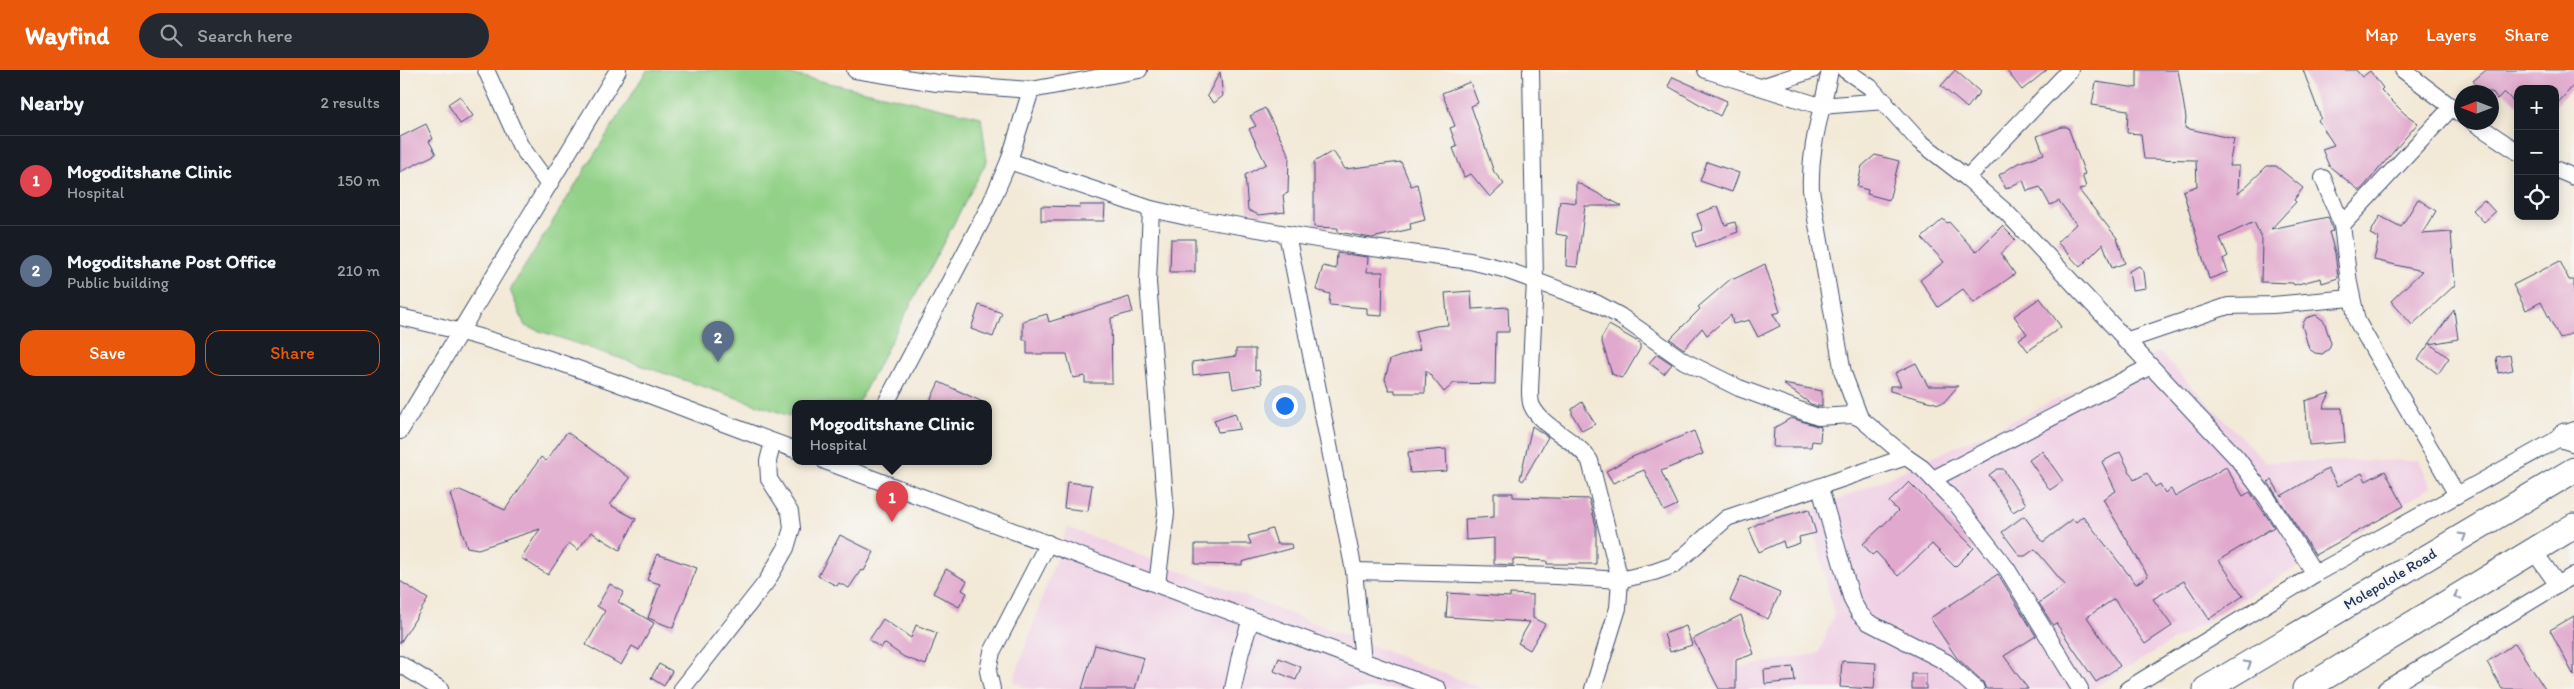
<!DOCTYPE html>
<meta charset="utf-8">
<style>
:root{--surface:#171b24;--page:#242831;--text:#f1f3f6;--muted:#9ea1a6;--line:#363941;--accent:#ea580c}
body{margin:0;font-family:Itim,sans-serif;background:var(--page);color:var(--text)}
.controls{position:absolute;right:15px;top:15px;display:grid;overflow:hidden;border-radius:10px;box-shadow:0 2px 12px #0003}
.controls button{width:45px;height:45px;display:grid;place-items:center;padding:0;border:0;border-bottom:1px solid var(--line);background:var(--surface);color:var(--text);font:25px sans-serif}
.compass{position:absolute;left:2054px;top:15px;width:45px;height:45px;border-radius:50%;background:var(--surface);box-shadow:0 2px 12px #0003;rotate:270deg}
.you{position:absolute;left:884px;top:335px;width:18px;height:18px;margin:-12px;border:4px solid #fff;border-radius:50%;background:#1a73e8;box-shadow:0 0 0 8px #1a73e833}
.badge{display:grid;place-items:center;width:32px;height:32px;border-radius:50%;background:var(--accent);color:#fff;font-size:16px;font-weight:700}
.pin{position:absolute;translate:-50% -41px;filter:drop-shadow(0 1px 2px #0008)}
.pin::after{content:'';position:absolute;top:26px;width:18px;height:15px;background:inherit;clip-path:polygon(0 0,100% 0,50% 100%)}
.popup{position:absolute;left:392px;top:330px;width:200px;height:65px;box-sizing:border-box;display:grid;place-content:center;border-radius:10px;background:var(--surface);filter:drop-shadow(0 1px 4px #0005);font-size:16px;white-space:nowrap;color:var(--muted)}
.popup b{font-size:19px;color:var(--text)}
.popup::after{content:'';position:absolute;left:50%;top:100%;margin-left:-10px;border:10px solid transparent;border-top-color:var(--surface)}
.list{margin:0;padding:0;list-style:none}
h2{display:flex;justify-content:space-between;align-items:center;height:65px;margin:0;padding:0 20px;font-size:21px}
h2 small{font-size:16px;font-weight:400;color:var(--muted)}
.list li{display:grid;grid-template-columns:32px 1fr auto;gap:15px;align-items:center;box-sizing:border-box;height:90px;padding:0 20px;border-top:1px solid var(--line)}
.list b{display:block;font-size:19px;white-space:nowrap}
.list p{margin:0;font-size:16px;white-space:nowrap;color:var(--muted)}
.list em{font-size:16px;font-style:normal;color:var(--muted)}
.actions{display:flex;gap:10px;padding:15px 20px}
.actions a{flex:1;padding:11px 0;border:1px solid var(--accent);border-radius:15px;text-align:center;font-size:18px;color:var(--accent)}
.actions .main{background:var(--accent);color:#fff}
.icon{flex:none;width:28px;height:28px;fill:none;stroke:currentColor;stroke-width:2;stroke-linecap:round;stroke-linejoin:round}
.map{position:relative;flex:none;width:2174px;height:619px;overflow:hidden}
header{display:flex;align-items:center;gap:30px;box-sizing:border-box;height:70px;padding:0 25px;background:var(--accent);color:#fff}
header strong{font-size:24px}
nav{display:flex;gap:28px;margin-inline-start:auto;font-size:18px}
.search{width:350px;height:45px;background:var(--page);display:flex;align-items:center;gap:12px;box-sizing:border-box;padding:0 18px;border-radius:28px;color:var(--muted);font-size:19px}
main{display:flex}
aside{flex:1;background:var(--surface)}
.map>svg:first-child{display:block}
.built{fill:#f0d0e5}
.green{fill:#92d187;stroke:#568072}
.building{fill:#e1a9cd}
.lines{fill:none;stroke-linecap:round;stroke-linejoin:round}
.minor-casing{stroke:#3b4b70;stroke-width:18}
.primary-casing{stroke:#3b4b70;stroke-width:27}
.minor{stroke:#fff;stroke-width:16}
.primary{stroke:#fff;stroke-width:25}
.oneway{stroke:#8d97ae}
.labels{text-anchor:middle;stroke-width:4;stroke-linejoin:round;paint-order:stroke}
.street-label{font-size:15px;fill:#1b2f5e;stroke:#f6f6f2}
</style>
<header>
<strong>Wayfind</strong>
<div class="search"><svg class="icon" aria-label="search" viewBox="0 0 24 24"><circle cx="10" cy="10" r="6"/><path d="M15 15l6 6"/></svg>Search here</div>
<nav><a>Map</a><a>Layers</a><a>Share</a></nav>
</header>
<main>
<aside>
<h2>Nearby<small>2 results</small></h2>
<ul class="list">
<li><span class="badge" style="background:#e0444e">1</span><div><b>Mogoditshane Clinic</b><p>Hospital</p></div><em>150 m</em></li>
<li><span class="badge" style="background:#5c6f8a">2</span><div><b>Mogoditshane Post Office</b><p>Public building</p></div><em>210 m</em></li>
</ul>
<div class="actions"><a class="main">Save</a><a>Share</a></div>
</aside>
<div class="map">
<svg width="2174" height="619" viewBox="0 0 2174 619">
<rect width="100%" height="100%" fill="#f6f6f2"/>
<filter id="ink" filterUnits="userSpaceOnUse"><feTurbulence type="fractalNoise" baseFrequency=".02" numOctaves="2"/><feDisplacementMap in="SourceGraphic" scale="10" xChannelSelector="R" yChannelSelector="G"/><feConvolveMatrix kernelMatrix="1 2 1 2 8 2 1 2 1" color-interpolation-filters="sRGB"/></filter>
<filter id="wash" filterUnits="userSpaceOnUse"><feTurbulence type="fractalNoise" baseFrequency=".0096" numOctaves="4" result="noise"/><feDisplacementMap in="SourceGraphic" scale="20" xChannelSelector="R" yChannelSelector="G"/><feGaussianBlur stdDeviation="1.12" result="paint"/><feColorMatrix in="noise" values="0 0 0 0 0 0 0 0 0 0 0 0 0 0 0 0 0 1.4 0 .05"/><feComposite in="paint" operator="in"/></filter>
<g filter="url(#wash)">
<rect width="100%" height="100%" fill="#f3e9d7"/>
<g class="built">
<polygon points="1759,282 1865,392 2019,390 2031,417 1692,619 1316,619 1317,602 1419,583 1434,544 1410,442 1486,409"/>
<polygon points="667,457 1084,619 628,619 613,612"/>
</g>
<polygon class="green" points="247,0 371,0 581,47 587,91 458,333 396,333 396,348 125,256 110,220"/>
<g id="blocks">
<g class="building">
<polygon points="1555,0 1580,22 1567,38 1541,16"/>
<polygon points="1606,0 1647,0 1622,20"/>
<polygon points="1737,0 1778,0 1786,48 1785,58 1834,69 1829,96 1839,96 1838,124 1867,96 1876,96 1903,118 1894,130 1896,132 1871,159 1928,147 1932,158 1933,161 1929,162 1935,183 1938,208 1922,213 1921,208 1894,215 1893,213 1861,212 1862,169 1854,152 1820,168 1828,186 1823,189 1828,202 1809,209 1783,121 1797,116 1796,90 1744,89 1741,64 1727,63 1728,40 1692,35 1696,12 1737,18"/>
<polygon points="1903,0 1956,0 1962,7 1970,1 1983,18 1981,20 2005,44 2018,53 1960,121 1929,96 1922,79 1934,75 1918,50 1921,48"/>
<polygon points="2086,0 2174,0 2174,15 2155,36 2155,19 2118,19 2118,36 2104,22 2097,29 2092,22 2082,22 2073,11"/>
<polygon points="820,2 823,26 814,33 807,26"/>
<polygon points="1273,7 1327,31 1320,46 1268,16"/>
<polygon points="1070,12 1078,33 1071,36 1094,102 1104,114 1090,127 1071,104 1064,107 1053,78 1057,77 1050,58 1055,56 1042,23"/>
<polygon points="60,26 73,46 60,54 48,34"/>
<polygon points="865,38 889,85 888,123 883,125 885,142 859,145 848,140 845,105 866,94 849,59 856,56 850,46"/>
<polygon points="26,54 33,69 29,71 36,84 0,102 0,67"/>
<polygon points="1662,57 1668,57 1685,104 1682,105 1686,117 1679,120 1717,168 1725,193 1712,198 1703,174 1680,197 1657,172 1676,154 1659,131 1650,135 1640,117 1627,121 1623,110 1606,119 1599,105 1618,93 1644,84 1637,66"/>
<polygon points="933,81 945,99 1001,92 1011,116 1017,114 1025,150 1010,154 1011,159 972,168 938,162 938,158 914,157 914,92"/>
<polygon points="1475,85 1499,91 1489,130 1467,124 1468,120 1457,117 1462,96"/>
<polygon points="1307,92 1339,103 1332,122 1300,111"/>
<polygon points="1176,112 1222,136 1185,136 1177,197 1166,196 1167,166 1156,164 1160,131 1176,133"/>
<polygon points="2018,129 2036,141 2022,164 2051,162 2055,215 2012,255 1991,231 2022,201 1974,190 1979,168 1970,164 1980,146 2001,157"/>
<polygon points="2084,130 2095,142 2084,152 2073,140"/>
<polygon points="680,135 705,135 704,151 641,151 641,136 680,137"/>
<polygon points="1318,136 1325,155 1335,152 1338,162 1296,177 1293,163 1303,160 1297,144"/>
<polygon points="1543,149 1547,153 1549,152 1576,182 1602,156 1615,169 1601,184 1615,204 1574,233 1563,219 1538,237 1520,210 1544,192 1522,168"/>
<polygon points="771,169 795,169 795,202 770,202"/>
<polygon points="937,183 968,187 967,202 983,202 982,246 967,245 967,238 929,235 930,224 916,220 923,196 936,199"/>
<polygon points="2160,191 2169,210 2174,210 2174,262 2160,269 2141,232 2126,240 2113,215"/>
<polygon points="1365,194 1380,242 1373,244 1380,256 1358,267 1349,250 1333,254 1331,245 1307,265 1302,258 1284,279 1270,269 1300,239 1298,237 1333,207 1334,209"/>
<polygon points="1739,196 1744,202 1746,218 1732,220 1729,201"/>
<polygon points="1071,221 1072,239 1108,237 1109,262 1096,262 1095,314 1054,313 1044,322 1026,300 1025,323 995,323 995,320 989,320 985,309 990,290 1020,279 1015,261 1036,256 1048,255 1045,223"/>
<polygon points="729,227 733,242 711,248 712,313 685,313 685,306 673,308 667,284 627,284 627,270 623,270 623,251 647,244 649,252"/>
<polygon points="1640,228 1661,257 1628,281 1619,269 1627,264 1614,246"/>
<polygon points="579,235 602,243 593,267 571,259"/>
<polygon points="2054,240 2058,269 2030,274 2049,288 2038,304 2018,289"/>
<polygon points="1916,245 1924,251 1931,273 1929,279 1922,284 1915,283 1909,279 1902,255 1906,248"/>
<polygon points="1209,255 1240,273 1240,279 1225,305 1221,308 1212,304 1201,269"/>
<polygon points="836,279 855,279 855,301 859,300 862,314 833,319 830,301 793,305 792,292 836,286"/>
<polygon points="1257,284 1272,294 1264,304 1249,293"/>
<polygon points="2110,285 2113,300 2098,303 2096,287"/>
<polygon points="1516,293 1528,316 1558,316 1544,332 1539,334 1490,321 1490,316 1501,316 1495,303"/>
<polygon points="539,312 585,333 529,333"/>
<polygon points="1383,314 1422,321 1422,337 1411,334"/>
<polygon points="1930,323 1923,338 1942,338 1945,372 1909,375 1905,331"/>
<polygon points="1182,332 1195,354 1182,361 1172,344 1172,339"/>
<polygon points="835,343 840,359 818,362 814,350"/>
<polygon points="1391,348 1421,357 1420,372 1412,371 1411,377 1373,377 1374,358"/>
<polygon points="1132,356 1148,367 1123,411 1120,409"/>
<polygon points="1294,361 1303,384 1261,401 1277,435 1264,441 1244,400 1213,413 1206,401 1230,388"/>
<polygon points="167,362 230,408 210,435 236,449 220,480 191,462 178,480 169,473 148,505 121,488 140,459 78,479 67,477 50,424 60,420 105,440 141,387 146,391"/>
<polygon points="1046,379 1047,401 1010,403 1008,382"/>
<polygon points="1642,381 1663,411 1650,420 1629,390"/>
<polygon points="1720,382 1734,410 1747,403 1755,417 1760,414 1765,423 1771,419 1775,427 1826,397 1843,426 1850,422 1874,457 1819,490 1843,526 1809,549 1784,511 1753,529 1772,556 1745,574 1714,529 1687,547 1720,596 1696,612 1656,553 1653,555 1639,533 1665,515 1635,479 1625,486 1620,486 1602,462 1624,446 1643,472 1673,449 1676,452 1683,446 1736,514 1748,506 1703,429 1716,421 1702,392"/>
<polygon points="1597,399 1603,399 1626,434 1613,442 1589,405"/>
<polygon points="1928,399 1938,416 1962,403 1966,411 1985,401 2004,436 1915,485 1868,412 1872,410 1881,426"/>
<polygon points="667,412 692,415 688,441 664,438"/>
<polygon points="1509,412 1574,478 1555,497 1532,474 1498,506 1476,482 1472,485 1463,474 1498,441 1489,432"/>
<polygon points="1094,423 1113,423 1113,427 1189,429 1196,456 1196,494 1147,494 1147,491 1113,489 1113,495 1094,494 1094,468 1066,470 1065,449 1094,447"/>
<polygon points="1409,439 1416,463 1399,467 1400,473 1385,478 1383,471 1359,482 1349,459 1361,452"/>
<polygon points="872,459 877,474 891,474 892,478 842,492 842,495 795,494 795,474 851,474 848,466"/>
<polygon points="440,465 474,482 464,501 461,500 449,518 439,513 437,516 418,506"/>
<polygon points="257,484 297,498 273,558 248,548 260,514 247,510"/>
<polygon points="546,499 567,511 562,520 567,523 559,537 533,523"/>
<polygon points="1598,504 1636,566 1604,586 1628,619 1586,619 1583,612 1557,588 1530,548"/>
<polygon points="1341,506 1380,523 1368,549 1330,531"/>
<polygon points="0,511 28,529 0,573"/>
<polygon points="210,514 224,522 218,532 254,553 239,580 232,576 221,595 186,575 205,541 197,536"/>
<polygon points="1048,523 1110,527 1110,524 1133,525 1133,548 1145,554 1130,580 1118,573 1130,552 1046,547"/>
<polygon points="1341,545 1354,584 1336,590 1336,619 1319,619 1293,569"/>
<polygon points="2174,546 2174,606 2150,560"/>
<polygon points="483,549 511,568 516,555 537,563 526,595 504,587 484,573 481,578 469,570"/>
<polygon points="1286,556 1292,575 1270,582 1264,564"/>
<polygon points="2115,573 2145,619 2102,619 2087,592"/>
<polygon points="695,575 744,588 735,619 682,619"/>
<polygon points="879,588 901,597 896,610 874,601"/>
<polygon points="1442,591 1476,593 1474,619 1440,617"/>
<polygon points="259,594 272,601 264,616 251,608"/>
<polygon points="1393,597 1395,611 1365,614 1364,600"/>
<rect x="1512" y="604" width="14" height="15"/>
</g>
</g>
</g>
<g filter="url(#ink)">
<use href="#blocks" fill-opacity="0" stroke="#3b4b70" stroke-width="1"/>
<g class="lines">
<g class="minor-casing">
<g id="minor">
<polyline points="86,0 120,75 149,115"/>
<polyline points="455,0 537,13 631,20 739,0"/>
<path d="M 1131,0 L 1135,210 L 1130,320 C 1130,325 1130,332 1132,336 C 1142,358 1176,369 1190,391 L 1220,510 L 1218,538 L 1193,619"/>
<polyline points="1306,0 1420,36 1485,31"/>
<polyline points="1445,0 1470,17 1519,71 1567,108 1607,143 1837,388 1867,428 1915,504"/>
<polyline points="2003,0 2062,45"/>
<polyline points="1361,17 1413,0"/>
<polyline points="2073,52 2118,82"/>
<path d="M 609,91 L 751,139 L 787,147 L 958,176 L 1070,191 L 1103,199 L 1196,233 L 1220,246 L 1284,291 L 1339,318 L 1418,347 L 1452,345 L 1460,348 L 1443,303 L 1411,120 C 1409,76 1422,42 1430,0"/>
<polyline points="2155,99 2174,107"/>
<polyline points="1567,108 1670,0"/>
<polyline points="1923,108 1942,155 1949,213 1957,251 2057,425"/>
<polyline points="751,139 748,212 766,443 757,514"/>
<polyline points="1942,155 2051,38"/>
<polyline points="887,164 954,501 963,591"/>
<path d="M 0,247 C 136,276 265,333 396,380"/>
<polyline points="1725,271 1828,236 1873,235 1951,228"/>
<polyline points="486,333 590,135 609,91 631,20"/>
<polyline points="1460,348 1506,387 1522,398 1555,432 1607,499 1680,619"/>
<polyline points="0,361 218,0"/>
<polyline points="425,391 1038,619"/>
<polyline points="1533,409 1749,297"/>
<polyline points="1420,418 1452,530 1459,543 1468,552 1546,592 1576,619"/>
<polyline points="2133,480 2158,515"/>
<polyline points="954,501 1157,506 1220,510 1254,502 1274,495 1327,448 1506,387"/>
<polyline points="0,594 40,619"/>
<polyline points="282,619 367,511 386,478 392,458 390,442 369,409 368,391 373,372"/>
<polyline points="592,619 588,601 592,582 648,473"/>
<polyline points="833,619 841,581 851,549"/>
<polyline points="1728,619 1915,504 2174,360"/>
<polyline points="1986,619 2174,505"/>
</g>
</g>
<g class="primary-casing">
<g id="primary">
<polyline points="2165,366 2174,369"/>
<polyline points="1806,619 2174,400"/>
<polyline points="1905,619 2174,456"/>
</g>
</g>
<use href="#minor" class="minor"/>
<use href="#primary" class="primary"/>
</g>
<defs><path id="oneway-chevron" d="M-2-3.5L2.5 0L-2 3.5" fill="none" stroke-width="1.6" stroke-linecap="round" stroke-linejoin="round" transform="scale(1.25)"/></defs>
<g class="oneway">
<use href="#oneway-chevron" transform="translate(2063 466) rotate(-31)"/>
<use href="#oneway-chevron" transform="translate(2057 526) rotate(149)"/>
<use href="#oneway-chevron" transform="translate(1848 594) rotate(-31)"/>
</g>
</g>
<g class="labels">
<g class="street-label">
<text transform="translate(1990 509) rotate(-31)" y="5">Molepolole Road</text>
</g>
</g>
</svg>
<div class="controls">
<button>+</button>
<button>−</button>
<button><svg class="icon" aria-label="locate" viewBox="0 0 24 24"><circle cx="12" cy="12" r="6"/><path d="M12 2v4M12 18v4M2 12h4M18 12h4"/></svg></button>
</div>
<svg class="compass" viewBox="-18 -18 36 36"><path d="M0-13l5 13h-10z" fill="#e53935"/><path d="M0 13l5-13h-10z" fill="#9ea1a6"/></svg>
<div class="you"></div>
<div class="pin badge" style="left:492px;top:452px;background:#e0444e">1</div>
<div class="popup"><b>Mogoditshane Clinic</b>Hospital</div>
<div class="pin badge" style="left:318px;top:292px;background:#5c6f8a">2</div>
</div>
</main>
